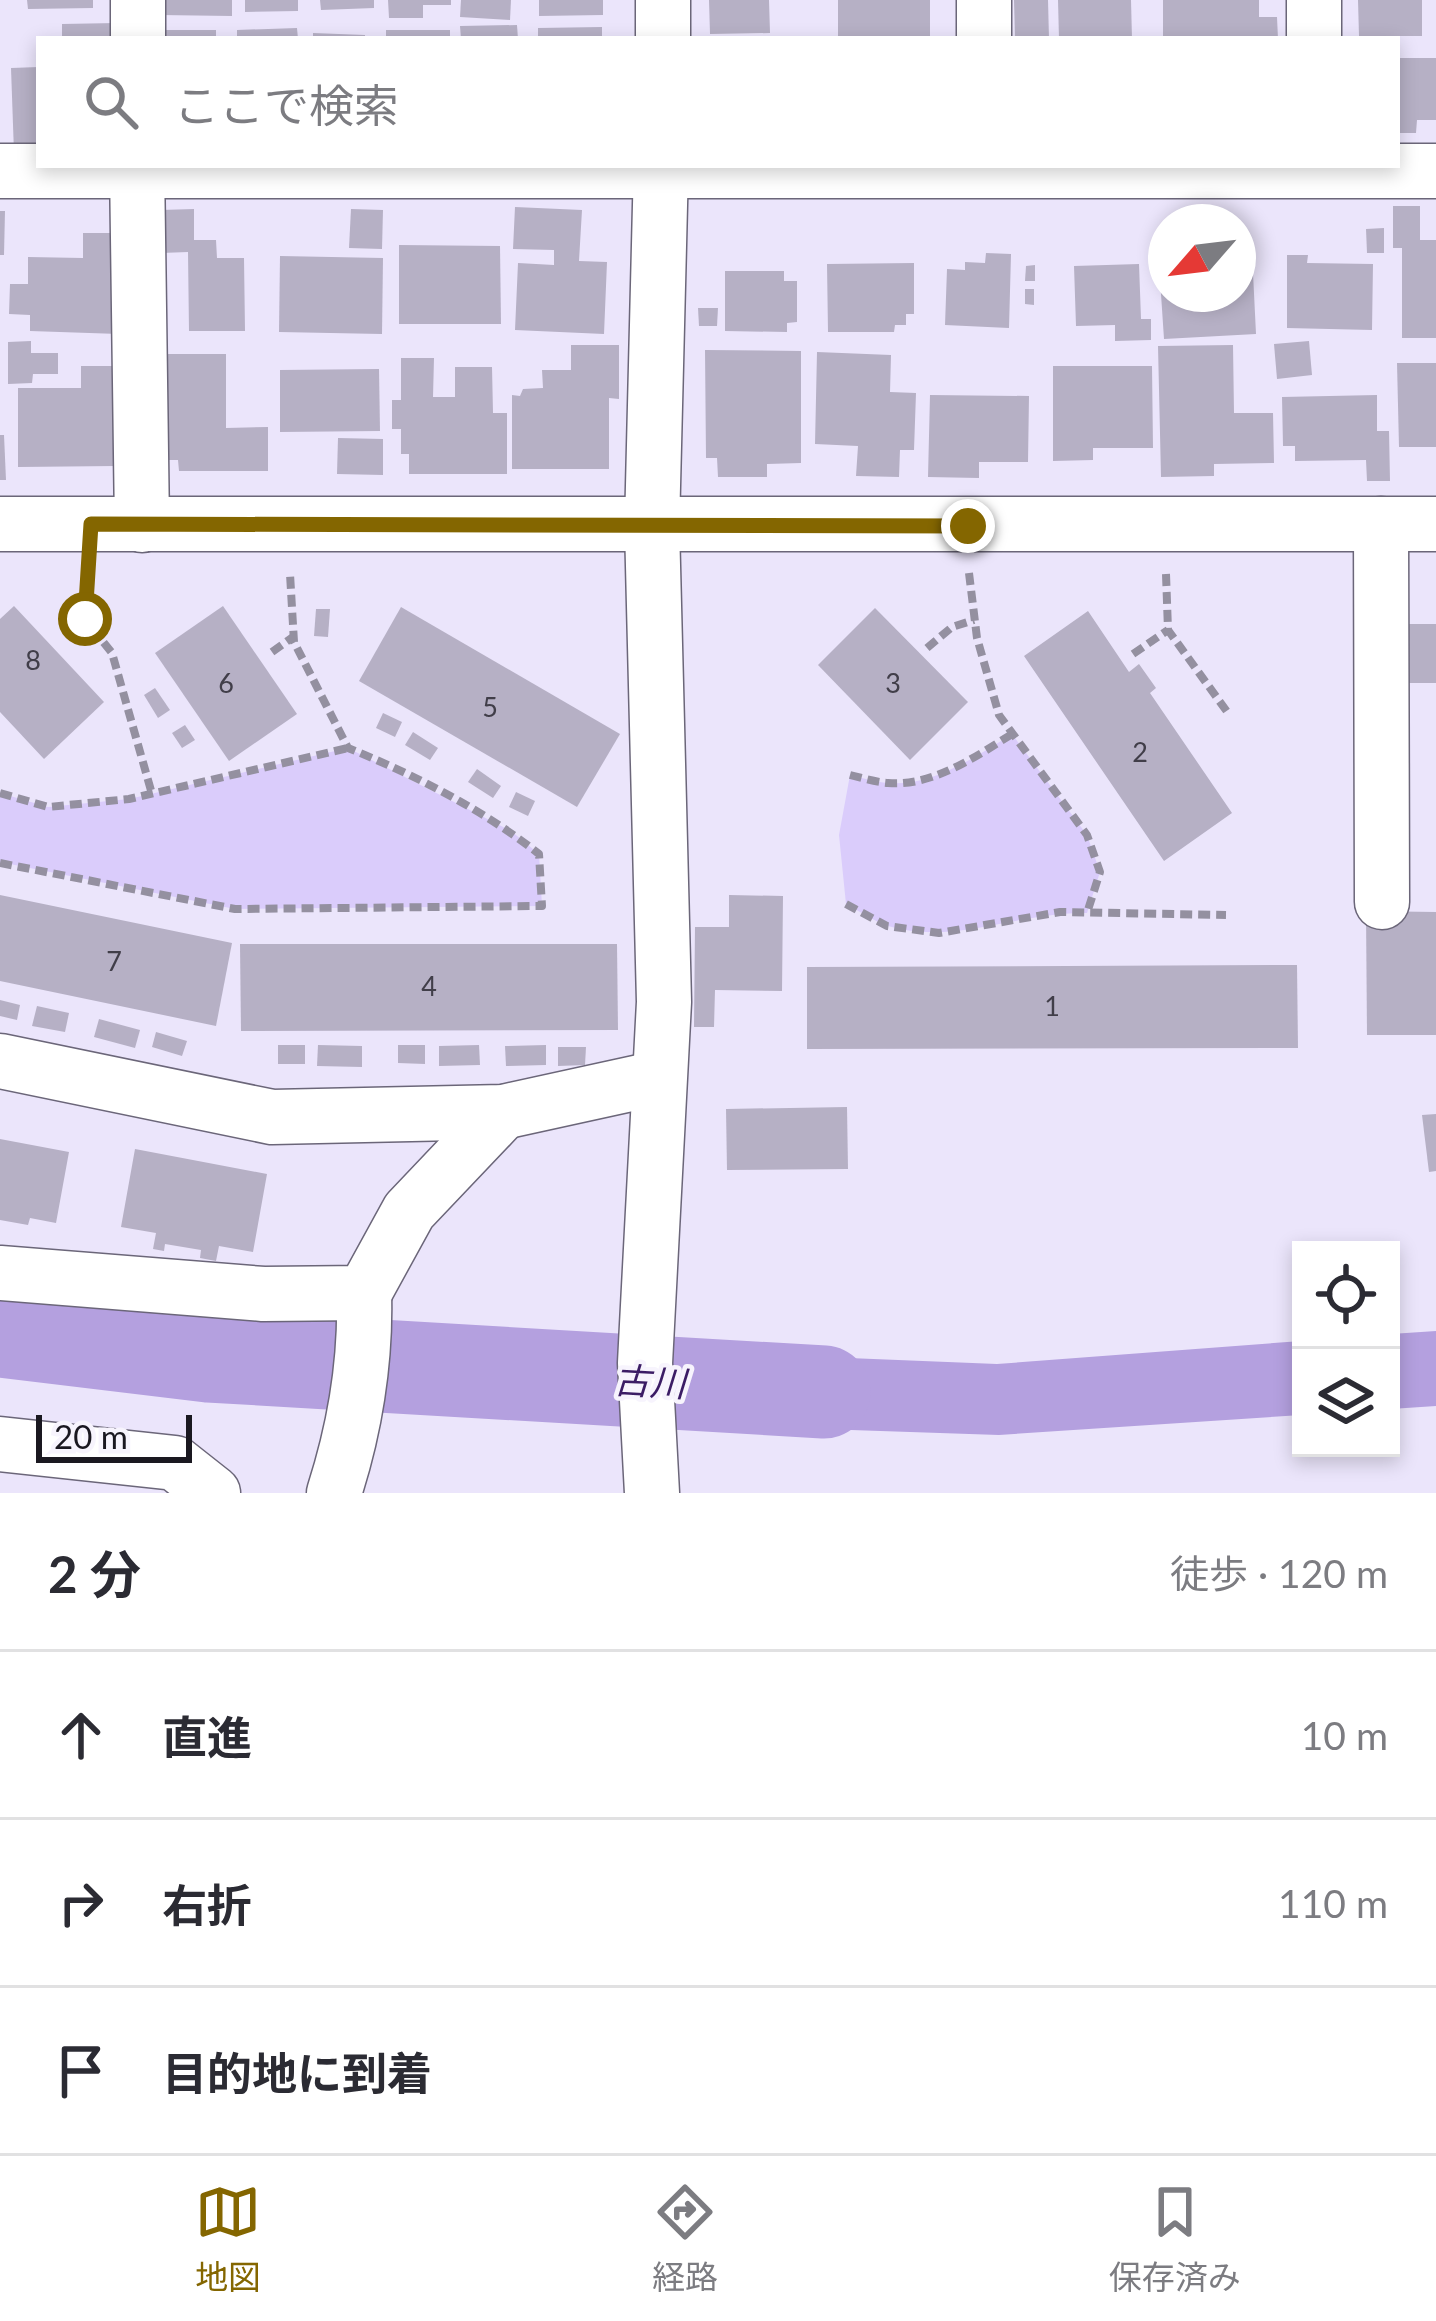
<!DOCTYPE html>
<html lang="ja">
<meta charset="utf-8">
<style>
:root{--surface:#fff;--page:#f2f2f3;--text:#2b2b33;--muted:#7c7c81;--line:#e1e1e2;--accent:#846600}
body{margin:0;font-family:Lato,"Noto Sans JP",sans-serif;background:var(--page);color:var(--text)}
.controls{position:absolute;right:36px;bottom:36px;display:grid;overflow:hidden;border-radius:0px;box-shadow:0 6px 18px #0003}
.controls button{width:108px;height:108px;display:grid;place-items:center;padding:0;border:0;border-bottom:3px solid var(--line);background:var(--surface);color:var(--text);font:60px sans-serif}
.compass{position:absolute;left:1148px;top:204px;width:108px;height:108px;border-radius:50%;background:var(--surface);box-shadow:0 6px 18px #0003;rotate:242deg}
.scale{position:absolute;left:36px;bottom:30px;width:156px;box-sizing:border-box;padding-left:12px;border:6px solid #1a1820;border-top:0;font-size:33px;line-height:42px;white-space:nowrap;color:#1a1820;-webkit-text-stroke:9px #f7f4fd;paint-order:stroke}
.stop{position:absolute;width:36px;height:36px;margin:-27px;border:9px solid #846600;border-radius:50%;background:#fff}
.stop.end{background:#846600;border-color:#fff;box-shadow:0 3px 12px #0008}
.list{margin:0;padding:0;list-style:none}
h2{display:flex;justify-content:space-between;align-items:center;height:156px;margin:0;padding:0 48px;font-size:51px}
h2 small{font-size:39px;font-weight:400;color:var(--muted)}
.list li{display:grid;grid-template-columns:78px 1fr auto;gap:36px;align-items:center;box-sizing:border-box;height:168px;padding:0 48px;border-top:3px solid var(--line)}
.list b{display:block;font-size:45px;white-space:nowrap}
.list em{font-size:39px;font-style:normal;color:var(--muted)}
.icon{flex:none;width:66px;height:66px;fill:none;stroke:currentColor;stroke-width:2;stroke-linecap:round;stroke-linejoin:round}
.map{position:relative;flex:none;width:1436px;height:1493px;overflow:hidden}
.search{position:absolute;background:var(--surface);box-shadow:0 6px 18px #0003;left:36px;right:36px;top:36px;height:132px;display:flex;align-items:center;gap:30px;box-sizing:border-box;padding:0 42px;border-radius:0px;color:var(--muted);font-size:45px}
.sheet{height:660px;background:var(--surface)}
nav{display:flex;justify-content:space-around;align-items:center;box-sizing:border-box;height:168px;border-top:3px solid var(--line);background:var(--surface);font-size:33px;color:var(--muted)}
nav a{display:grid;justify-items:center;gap:6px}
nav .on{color:var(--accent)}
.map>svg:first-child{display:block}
.green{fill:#daccfb}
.water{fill:#b4a0df}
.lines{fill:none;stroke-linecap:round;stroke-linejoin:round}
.river{stroke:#b4a0df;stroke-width:93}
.building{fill:#b6b0c5}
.minor-casing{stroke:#6b6679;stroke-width:57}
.path{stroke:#9490a0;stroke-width:8;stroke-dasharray:12 6;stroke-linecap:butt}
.minor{stroke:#fff;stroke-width:54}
.route{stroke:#846600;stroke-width:15}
.labels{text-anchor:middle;stroke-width:9;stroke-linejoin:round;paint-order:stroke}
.number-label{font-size:27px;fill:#413e49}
.water-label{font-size:36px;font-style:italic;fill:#3b1c65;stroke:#f7f4fd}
</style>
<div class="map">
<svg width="1436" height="1493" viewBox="0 0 1436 1493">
<rect width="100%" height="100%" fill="#ebe5fb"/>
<g class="green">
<path d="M 1012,734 L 1087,835 L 1100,872 L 1087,913 C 1021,911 954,946 888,926 C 874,921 859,911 846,904 L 839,835 L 850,775 C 862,778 875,782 888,783 C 932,787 977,756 1012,734 Z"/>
<polygon points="348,748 511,831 539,854 542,906 235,909 0,862 0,793 48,807 129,799"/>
</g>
<g class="water">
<polygon points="1436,1331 1436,1406 1391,1409 1391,1334"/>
<polygon points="1301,1341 1301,1415 999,1435 700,1425 698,1352 997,1364"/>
</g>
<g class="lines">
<polyline class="river" points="0,1331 209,1356 824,1392"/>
</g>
<g class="building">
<polygon points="27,0 93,0 93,8 28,9"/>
<polygon points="160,0 232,0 232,16 160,15"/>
<polygon points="245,0 298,0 298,11 245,12"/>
<polygon points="320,0 374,0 374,8 321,10"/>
<polygon points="388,0 451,0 451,5 423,5 423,18 389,18"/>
<polygon points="461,0 511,0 510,20 460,17"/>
<polygon points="539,0 603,0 603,15 539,16"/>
<polygon points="709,0 769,0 770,33 710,34"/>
<rect x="838" y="0" width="92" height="39"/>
<polygon points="1014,0 1048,0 1049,39 1015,39"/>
<polygon points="1058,0 1131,0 1132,39 1059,39"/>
<polygon points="1163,0 1259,0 1259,17 1277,17 1278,39 1163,39"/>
<polygon points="1358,0 1422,0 1422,36 1359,36"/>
<polygon points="117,23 117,39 62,39 62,24"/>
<polygon points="517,25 518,39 461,39 460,26"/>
<polygon points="602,27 602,39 538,39 538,28"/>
<polygon points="297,28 298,39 237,39 237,30"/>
<rect x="166" y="30" width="50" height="9"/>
<rect x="386" y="30" width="64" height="9"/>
<polygon points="313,33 365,35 365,39 313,39"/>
<polygon points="1397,58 1436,58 1436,120 1417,120 1416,133 1397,133"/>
<polygon points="39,67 39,153 14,153 11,68"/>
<polygon points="1393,206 1420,206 1420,240 1436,240 1436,338 1402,338 1402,248 1393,248"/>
<polygon points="515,207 582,210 579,261 607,262 604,334 515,330 518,263 554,265 554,250 513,249"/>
<polygon points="194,209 194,240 216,240 217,258 244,258 245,331 189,331 188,252 161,253 161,210"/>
<polygon points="351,209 383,210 382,249 349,248"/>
<polygon points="0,211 5,211 4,255 0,255"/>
<polygon points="1384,228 1384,253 1367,253 1366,229"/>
<polygon points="83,233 122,233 119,334 30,331 30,315 9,314 10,284 28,284 28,257 83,258"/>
<polygon points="399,245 500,246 501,324 399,324"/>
<polygon points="1156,252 1166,252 1166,270 1157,271"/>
<polygon points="986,253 1011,254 1009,328 945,325 947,269 965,270 965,262 985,263"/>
<polygon points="1287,255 1308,255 1307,263 1373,264 1372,330 1287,328"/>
<polygon points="280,256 383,258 382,334 279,332"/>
<polygon points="914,263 914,314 906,314 906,325 895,325 894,332 828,332 827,264"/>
<polygon points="1139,264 1141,319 1151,319 1151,340 1115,341 1115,325 1076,326 1074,266"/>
<polygon points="1035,265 1035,281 1025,281 1026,266"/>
<polygon points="725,271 784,271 784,281 797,281 797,322 787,323 787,332 725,331"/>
<polygon points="1253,273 1256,334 1164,339 1160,279 1166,278 1166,294 1238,294 1238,274"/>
<polygon points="1025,289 1034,289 1034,305 1025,304"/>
<polygon points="698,308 718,308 717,326 699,326"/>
<polygon points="31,341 31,353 58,353 58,374 33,374 32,383 8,384 8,342"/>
<polygon points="1309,341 1312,375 1277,379 1274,344"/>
<polygon points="571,345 619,345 619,399 609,398 609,469 512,469 512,395 520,396 523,389 543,388 542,370 571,370"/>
<polygon points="1233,345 1234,413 1273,413 1274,463 1214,464 1214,476 1161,477 1158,346"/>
<polygon points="705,350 801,351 801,463 767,464 767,477 718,477 717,458 706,458"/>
<polygon points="817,352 891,355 890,392 916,393 914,450 900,450 899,477 856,476 858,446 815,444"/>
<polygon points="168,354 226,354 226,428 268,427 268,471 179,471 178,460 168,460"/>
<polygon points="401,358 434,358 433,397 455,397 455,367 492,367 493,413 507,413 507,474 409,474 409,454 401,454 401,429 392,429 392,400 401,400"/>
<polygon points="1397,363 1436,363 1436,447 1399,447"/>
<polygon points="81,366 114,366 115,466 18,467 18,388 81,388"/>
<polygon points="1053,366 1152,366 1153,448 1093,448 1093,460 1053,461"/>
<polygon points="379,369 380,431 280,432 280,370"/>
<polygon points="930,395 1029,396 1028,462 979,462 979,478 928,477"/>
<polygon points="1377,395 1377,431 1389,431 1390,481 1367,481 1366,460 1295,461 1295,446 1283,446 1282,397"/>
<polygon points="0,435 4,435 6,480 0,480"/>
<polygon points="338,438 383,439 383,475 337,474"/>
<polygon points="14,606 104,702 44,759 0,712 0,619"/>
<polygon points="223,606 297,714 229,761 155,653"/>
<polygon points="401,607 620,734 577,807 359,681"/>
<polygon points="875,608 968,702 910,760 818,665"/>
<polygon points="316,609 330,609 328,637 314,636"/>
<polygon points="1088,611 1129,672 1139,664 1156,688 1150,693 1232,813 1164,861 1024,656"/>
<polygon points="1403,624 1436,624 1436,683 1404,683"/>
<polygon points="155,688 170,710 158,718 144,695"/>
<polygon points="383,713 402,722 395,737 376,728"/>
<polygon points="185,725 195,740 182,748 172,733"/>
<polygon points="413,732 438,748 430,760 405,745"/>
<polygon points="477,769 501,786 493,798 468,782"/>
<polygon points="516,792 535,801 528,816 509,807"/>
<polygon points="0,895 232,943 216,1026 0,981"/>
<polygon points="729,895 783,896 782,991 715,990 714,1027 694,1027 695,927 729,927"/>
<polygon points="1366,911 1436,912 1436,1035 1367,1035"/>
<polygon points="240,944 617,944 618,1030 241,1031"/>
<polygon points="1297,965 1298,1048 807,1049 807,967"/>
<polygon points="0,1000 20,1005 17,1020 0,1016"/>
<polygon points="37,1006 69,1013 65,1032 32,1026"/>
<polygon points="99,1019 140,1030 135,1048 94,1037"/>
<polygon points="156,1032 187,1041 182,1056 152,1047"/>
<rect x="278" y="1045" width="27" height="19"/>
<polygon points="318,1045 362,1046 362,1067 317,1066"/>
<polygon points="398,1045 425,1045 425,1064 398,1063"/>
<polygon points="479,1045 480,1065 439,1066 439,1046"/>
<polygon points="546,1045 546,1065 506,1066 505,1046"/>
<polygon points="558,1047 586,1047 585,1065 558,1066"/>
<polygon points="847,1107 848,1169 727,1170 726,1109"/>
<polygon points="1436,1114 1436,1171 1429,1172 1422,1115"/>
<polygon points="0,1139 69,1152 56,1223 30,1218 28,1225 0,1220"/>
<polygon points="135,1149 267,1174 253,1252 219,1246 216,1261 200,1258 201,1250 165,1244 164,1251 153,1249 156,1233 121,1227"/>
</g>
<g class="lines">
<g class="minor-casing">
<g id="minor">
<polyline points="984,0 984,39"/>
<polyline points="138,39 138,0"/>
<polyline points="663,39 663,0"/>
<polyline points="1314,39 1314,0"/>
<polyline points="137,165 142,525"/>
<polyline points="0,171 1436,171"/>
<polyline points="0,524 1436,524"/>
<polyline points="1381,524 1382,902"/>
<polyline points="0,1061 272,1117 503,1112 658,1078"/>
<polyline points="0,1273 263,1294 364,1293 409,1211 503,1112"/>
<polyline points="0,1444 175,1463 213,1493"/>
<path d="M 334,1493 C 355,1428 366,1361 364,1293"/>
<polyline points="652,1493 645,1363 664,1002 652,526 661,165"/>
</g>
</g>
<g class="path">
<polyline points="969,573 977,638 999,715 1087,835 1100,872 1087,913"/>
<polyline points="1166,574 1168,630 1228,713"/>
<polyline points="87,577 85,619 112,653 152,794"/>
<polyline points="927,648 952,627 974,620"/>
<polyline points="272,652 293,637"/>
<polyline points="1133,654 1168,630"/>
<path d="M 850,775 C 862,778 875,782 888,783 C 932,787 977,756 1012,734"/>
<polyline points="0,793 48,807 129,799 348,748"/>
<path d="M 0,863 L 235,909 L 542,906 L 539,854 C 482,809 415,775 348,748 L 294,642 L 290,574"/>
<polyline points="846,904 887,926 939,933 1060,912 1226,915"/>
</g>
<use href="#minor" class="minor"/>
</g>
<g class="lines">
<polyline class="route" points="85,619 91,524 968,526"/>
</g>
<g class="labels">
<g class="number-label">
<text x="33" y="670">8</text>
<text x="226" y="693">6</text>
<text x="893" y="693">3</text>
<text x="490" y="717">5</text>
<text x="1140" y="762">2</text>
<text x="114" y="971">7</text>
<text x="429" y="996">4</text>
<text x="1052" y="1016">1</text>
</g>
<g class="water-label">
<text transform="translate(650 1382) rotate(3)" y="13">古川</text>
</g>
</g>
</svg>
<div class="controls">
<button><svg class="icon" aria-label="locate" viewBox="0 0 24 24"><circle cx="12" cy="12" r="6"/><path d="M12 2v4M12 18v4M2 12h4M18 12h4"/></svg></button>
<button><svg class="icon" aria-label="layers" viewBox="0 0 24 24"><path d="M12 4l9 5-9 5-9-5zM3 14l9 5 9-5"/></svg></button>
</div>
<svg class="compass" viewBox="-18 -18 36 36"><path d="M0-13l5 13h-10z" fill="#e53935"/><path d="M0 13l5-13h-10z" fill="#7c7c81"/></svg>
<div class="scale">20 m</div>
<div class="stop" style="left:85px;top:619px"></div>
<div class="stop end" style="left:968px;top:526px"></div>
<div class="search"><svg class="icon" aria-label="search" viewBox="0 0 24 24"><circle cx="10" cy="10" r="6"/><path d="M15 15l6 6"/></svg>ここで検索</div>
</div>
<section class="sheet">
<h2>2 分<small>徒歩 · 120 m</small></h2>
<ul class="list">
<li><svg class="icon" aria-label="ahead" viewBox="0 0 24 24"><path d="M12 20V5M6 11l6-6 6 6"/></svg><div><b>直進</b></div><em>10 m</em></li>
<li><svg class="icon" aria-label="right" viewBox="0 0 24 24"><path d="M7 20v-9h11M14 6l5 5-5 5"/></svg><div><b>右折</b></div><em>110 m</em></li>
<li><svg class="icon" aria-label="arrive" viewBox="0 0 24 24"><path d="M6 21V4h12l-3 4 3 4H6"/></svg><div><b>目的地に到着</b></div></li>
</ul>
</section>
<nav>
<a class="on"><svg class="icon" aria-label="map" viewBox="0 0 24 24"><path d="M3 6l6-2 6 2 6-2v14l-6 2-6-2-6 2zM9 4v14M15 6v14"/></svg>地図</a>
<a><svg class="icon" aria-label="directions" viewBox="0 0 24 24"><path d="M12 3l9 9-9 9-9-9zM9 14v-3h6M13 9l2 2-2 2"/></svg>経路</a>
<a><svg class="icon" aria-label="saved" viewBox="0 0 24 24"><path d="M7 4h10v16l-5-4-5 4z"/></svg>保存済み</a>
</nav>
